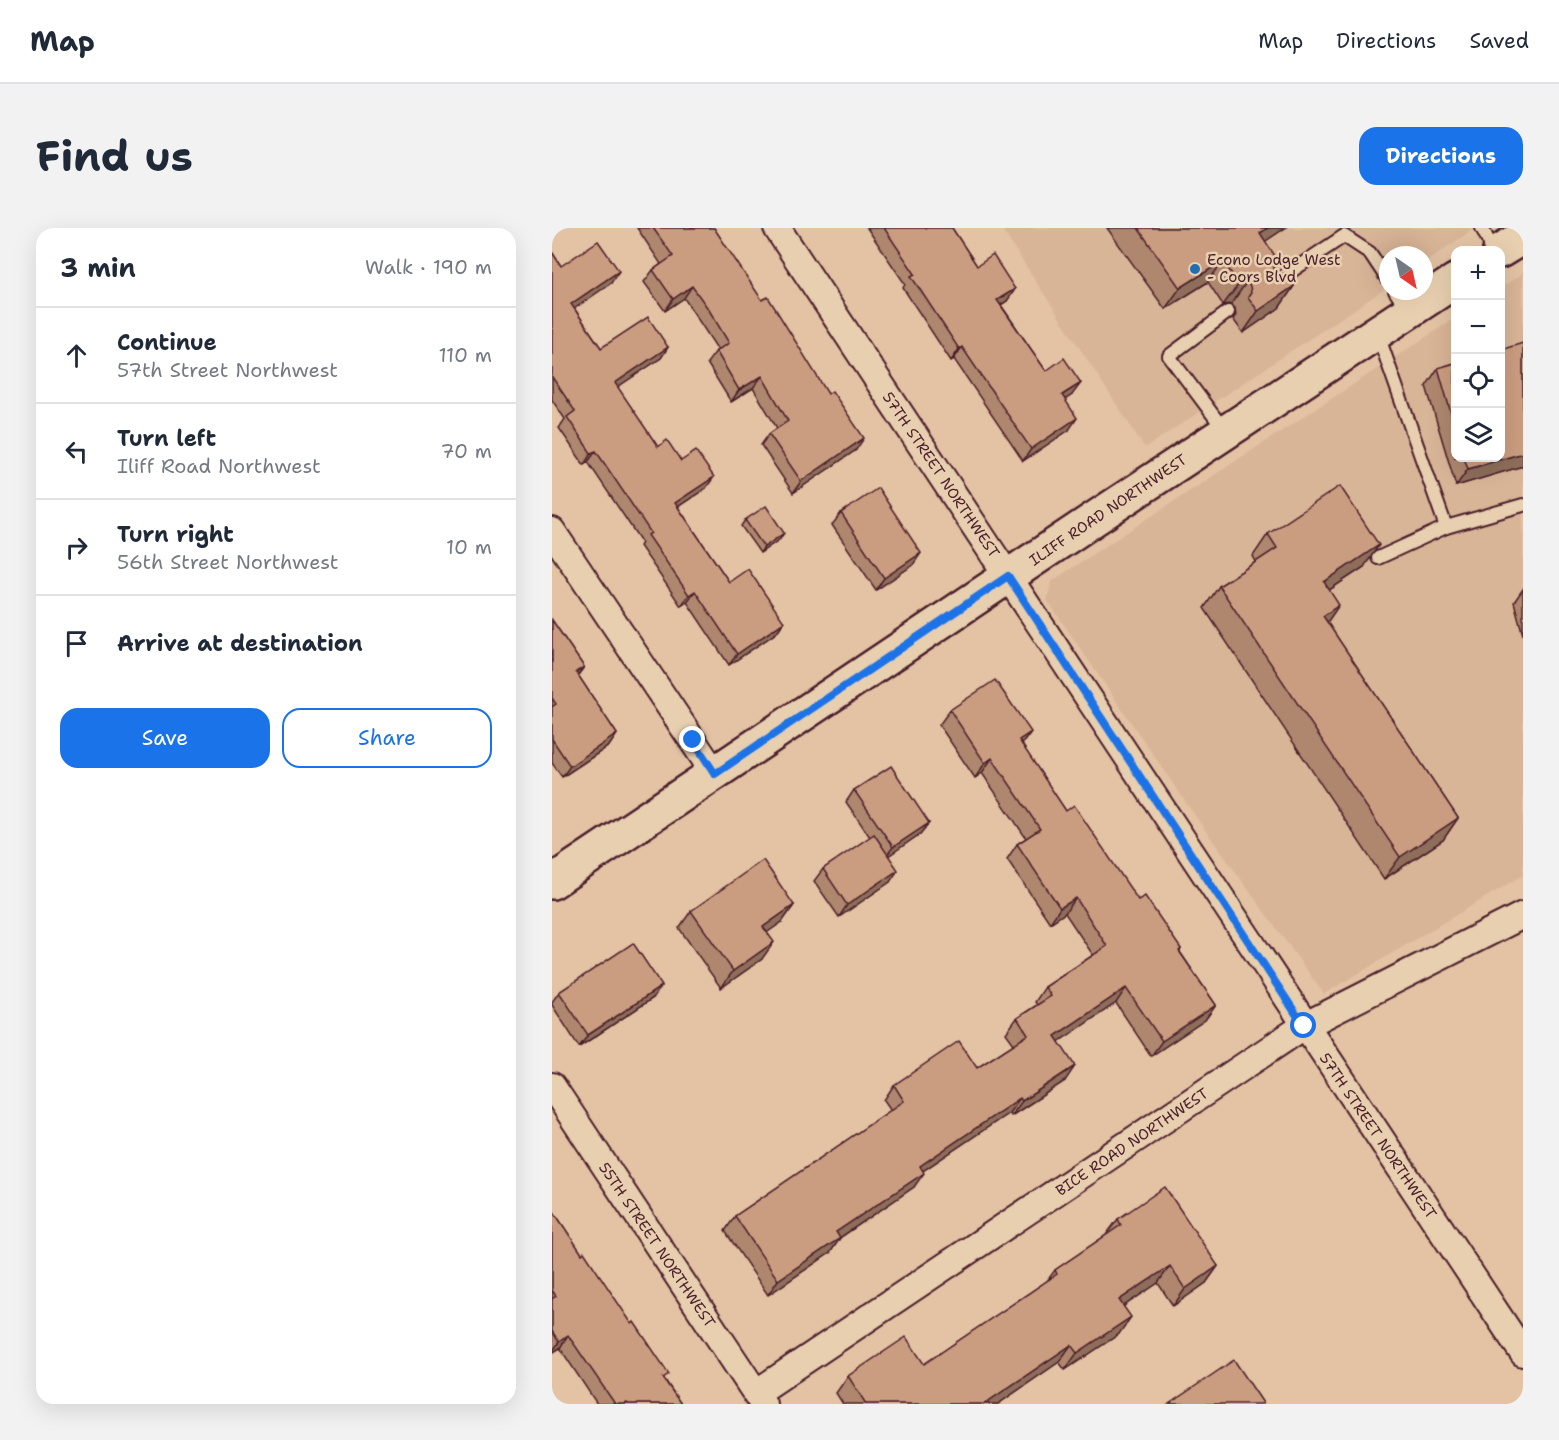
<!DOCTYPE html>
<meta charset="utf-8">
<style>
:root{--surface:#fff;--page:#f2f2f3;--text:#1f2937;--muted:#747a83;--line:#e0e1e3;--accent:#1a73e8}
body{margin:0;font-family:"Shantell Sans",sans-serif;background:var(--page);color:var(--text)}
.controls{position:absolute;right:18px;top:18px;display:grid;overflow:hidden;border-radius:12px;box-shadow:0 6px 24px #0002}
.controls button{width:54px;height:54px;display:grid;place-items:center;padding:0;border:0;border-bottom:2px solid var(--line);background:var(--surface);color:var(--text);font:30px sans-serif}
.compass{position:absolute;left:827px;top:18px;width:54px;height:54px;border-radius:50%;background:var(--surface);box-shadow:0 6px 24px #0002;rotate:146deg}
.stop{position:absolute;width:18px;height:18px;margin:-14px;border:4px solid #1a73e8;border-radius:50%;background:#fff}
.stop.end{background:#1a73e8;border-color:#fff;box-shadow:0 2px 6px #0008}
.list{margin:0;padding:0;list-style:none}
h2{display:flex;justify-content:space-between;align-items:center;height:78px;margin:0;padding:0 24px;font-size:26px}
h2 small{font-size:20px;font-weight:400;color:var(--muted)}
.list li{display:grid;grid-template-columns:39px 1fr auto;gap:18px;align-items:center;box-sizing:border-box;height:96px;padding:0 24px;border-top:2px solid var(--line)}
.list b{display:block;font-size:22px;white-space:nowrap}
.list p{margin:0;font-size:20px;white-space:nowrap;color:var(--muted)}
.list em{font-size:20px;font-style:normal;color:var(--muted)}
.actions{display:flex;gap:12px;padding:18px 24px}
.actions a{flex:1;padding:14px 0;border:2px solid var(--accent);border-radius:18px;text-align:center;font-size:21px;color:var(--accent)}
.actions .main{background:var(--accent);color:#fff}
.icon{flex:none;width:33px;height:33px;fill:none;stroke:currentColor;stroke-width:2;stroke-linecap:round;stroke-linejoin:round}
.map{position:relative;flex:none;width:971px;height:1176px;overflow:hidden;border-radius:18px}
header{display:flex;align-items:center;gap:36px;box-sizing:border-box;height:84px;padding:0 30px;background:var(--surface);border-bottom:2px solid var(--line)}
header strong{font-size:28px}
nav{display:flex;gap:33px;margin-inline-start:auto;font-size:21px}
.intro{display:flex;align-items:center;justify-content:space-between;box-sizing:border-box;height:144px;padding:0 36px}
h1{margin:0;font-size:42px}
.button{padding:15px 27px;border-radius:18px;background:var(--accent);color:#fff;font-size:21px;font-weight:700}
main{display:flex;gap:36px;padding:0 36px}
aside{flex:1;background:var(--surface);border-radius:18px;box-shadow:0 6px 24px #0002}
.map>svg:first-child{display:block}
.built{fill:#d9b597}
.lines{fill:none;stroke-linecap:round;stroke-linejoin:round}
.lane-casing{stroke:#4a1f2b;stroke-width:16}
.street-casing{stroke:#4a1f2b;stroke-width:30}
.secondary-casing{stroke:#4a1f2b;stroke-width:38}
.lane{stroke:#e8cfb0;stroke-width:12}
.street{stroke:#e8cfb0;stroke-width:26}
.secondary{stroke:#e8cfb0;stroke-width:33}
.wall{fill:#af876e;stroke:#4a1f2b;stroke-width:1.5}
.shaded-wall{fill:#8e6e5a;stroke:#4a1f2b;stroke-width:1.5}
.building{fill:#cb9d80;stroke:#4a1f2b;stroke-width:1.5}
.route{stroke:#1a73e8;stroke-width:8}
.poi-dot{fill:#1f6fb2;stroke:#e8cfb0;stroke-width:2}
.labels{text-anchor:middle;stroke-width:5;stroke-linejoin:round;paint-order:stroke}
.poi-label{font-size:15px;fill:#4a1f2b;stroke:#e8cfb0;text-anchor:start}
.street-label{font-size:15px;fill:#4a1f2b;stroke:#e8cfb0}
</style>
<header>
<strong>Map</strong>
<nav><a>Map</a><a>Directions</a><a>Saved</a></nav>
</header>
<div class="intro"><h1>Find us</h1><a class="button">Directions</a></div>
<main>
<aside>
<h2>3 min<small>Walk · 190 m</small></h2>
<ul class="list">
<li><svg class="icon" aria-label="ahead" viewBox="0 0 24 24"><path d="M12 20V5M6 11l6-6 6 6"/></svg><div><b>Continue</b><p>57th Street Northwest</p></div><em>110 m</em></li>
<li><svg class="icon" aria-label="left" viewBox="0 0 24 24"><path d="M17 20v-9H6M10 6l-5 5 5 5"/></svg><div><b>Turn left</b><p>Iliff Road Northwest</p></div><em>70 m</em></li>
<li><svg class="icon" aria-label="right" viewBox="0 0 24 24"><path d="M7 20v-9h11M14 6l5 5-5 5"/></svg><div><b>Turn right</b><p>56th Street Northwest</p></div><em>10 m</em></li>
<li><svg class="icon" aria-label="arrive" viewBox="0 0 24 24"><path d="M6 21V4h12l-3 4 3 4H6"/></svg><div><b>Arrive at destination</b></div></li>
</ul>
<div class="actions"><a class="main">Save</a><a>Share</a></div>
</aside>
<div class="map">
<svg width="971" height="1176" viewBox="0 0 971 1176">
<rect width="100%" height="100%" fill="#e3c3a4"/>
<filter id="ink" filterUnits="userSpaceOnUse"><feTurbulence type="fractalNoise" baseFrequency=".0167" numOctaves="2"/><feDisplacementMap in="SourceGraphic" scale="12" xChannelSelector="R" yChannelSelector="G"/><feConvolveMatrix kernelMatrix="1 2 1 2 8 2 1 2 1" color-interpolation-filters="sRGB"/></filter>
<g filter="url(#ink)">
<g class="built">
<polygon points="449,0 923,0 872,35 872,27 836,27 836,59 593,220"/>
<polygon points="971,45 971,647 772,766 648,595 495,372 500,353 903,90 903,230 948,230 949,60"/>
</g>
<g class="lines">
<g class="lane-casing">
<g id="lane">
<polyline points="930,0 941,22"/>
<polyline points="723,54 792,8 818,25 836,52"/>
<polyline points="843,63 856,82"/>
<polyline points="826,107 894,299 971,277"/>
<polyline points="673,203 617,128 676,84"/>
<polyline points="826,330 894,299"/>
</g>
</g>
<g class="street-casing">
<g id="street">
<path d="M 225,0 C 474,375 721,751 971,1125"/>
<polyline points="0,303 163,546"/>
<polyline points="0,858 211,1176"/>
<polyline points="204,1165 752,798 971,687"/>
</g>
</g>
<g class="secondary-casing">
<g id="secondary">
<polyline points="948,23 971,9"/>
<polyline points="0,654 542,291 903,53"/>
</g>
</g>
<use href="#lane" class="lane"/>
<use href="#street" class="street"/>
<use href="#secondary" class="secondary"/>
</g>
<g class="wall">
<polygon points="85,0 162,0 304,222 241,265 209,217 217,206 225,200 201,160 179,174 155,135 164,123 166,122 132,70 113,83 92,54 101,42 109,36"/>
<polygon points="315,0 400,0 425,38 463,61 455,73 449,77 494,143 520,167 513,172 517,202 471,233 402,131 399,133 351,60 353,56"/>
<polygon points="555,0 733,0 713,13 722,36 722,42 742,58 727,80 691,105 681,91 684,87 683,80 679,76 671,77 656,54 613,81"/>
<polygon points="0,24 9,38 59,55 22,80 49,120 116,119 109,130 65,159 106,219 129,233 154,260 126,279 177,354 232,394 224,405 177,437 135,374 129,378 88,318 90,315 36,234 32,237 7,200 13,191 0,172"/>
<polygon points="971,115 971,238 904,258 874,158 886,140 903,135 903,230 948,230"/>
<polygon points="289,285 361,337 324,362 280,297"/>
<polygon points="193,292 228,311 208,325 189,298"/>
<polygon points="716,306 812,339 777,362 775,394 906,590 891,612 832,651 652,380 667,358 704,334 701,328"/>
<polygon points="971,361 971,407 962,374"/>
<polygon points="0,392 32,439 26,447 65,506 57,518 10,549 0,535"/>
<polygon points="398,482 470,517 514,583 586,672 629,721 628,724 664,777 653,792 599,828 564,775 507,813 513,853 459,888 457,885 371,943 362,959 288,1010 278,1025 216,1067 173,1003 183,988 339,882 332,872 342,857 425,840 462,816 454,805 465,790 485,777 483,774 493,759 541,727 513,685 498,695 455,631 465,616 474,610 430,545 423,550 387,497"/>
<polygon points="302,562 377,595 368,606 336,628 338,654 287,689 262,653 271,641 318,609 294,574"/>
<polygon points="242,677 230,694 215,704 210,731 169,760 127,700 139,683"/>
<polygon points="7,764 101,770 27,819 0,777 0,774"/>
<polygon points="0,981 113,1152 129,1176 45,1176 8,1120 0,1125"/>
<polygon points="566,991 666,1038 654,1055 621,1078 606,1055 572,1078 567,1106 513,1142 507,1134 446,1176 291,1176 284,1165 296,1148 372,1136 495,1053 503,1042 554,1007"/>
</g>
<g class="shaded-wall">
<polygon points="716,0 733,0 693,27 708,5"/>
<polygon points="671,33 656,54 613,81 628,60"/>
<polygon points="67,43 59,55 12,88 19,76"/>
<polygon points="694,55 679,76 671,77 687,56"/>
<polygon points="140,58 132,70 113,83 121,71"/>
<polygon points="742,58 727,80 691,105 706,83"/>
<polygon points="463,61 455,73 437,84 445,72"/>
<polygon points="116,119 109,130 55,166 63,155"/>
<polygon points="410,119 402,131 399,133 407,121"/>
<polygon points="210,148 201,160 179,174 187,162"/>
<polygon points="529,155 520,167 502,179 510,167"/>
<polygon points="525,190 517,202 471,233 479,221"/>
<polygon points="312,210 304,222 241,265 249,253"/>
<polygon points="44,223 36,234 32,237 39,225"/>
<polygon points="971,225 971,238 904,258 916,241"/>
<polygon points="162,249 154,260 115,286 123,275"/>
<polygon points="232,305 228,311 208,325 212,319"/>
<polygon points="827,317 812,339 756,376 772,354"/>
<polygon points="369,325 361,337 324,362 332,350"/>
<polygon points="143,363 135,374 129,378 137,367"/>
<polygon points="787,377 772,399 771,388"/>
<polygon points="232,394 224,405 177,437 185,426"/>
<polygon points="32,439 23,451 24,444"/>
<polygon points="479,504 468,519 467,512"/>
<polygon points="65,506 57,518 10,549 18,538"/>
<polygon points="440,530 430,545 423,550 433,535"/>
<polygon points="906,590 891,612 832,651 848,629"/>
<polygon points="377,595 368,606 332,631 341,619"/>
<polygon points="346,642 338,654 287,689 295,677"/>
<polygon points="524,670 513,685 498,695 508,680"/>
<polygon points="242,677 230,694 199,716 211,699"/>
<polygon points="222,714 210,731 169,760 181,743"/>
<polygon points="110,758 101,770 27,819 36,807"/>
<polygon points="574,760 564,775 493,823 503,808"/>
<polygon points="664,777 653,792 599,828 610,813"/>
<polygon points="523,838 513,853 459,888 470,873"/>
<polygon points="468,870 457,885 357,952 368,938"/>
<polygon points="372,945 362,959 274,1019 284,1004"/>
<polygon points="288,1010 278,1025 216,1067 226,1052"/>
<polygon points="618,1038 606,1055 555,1089 567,1072"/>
<polygon points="666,1038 654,1055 621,1078 633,1061"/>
<polygon points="579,1089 567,1106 513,1142 525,1125"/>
<polygon points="16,1107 8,1120 0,1125 0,1124 7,1114"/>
<polygon points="519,1117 507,1134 446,1176 432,1176"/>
</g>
<g class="building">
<polygon points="101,0 162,0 210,72 216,69 276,166 280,163 312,210 249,253 217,206 236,193 210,148 187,162 164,123 177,115 157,82 140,58 121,71 101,42 121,28"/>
<polygon points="332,0 400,0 425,38 441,27 463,61 445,72 494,143 512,130 529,155 510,167 525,190 479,221 410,119 407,121 359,48 363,46"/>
<polygon points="586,0 716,0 708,5 725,31 722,35 722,42 726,46 734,45 742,58 706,83 696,69 699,65 698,58 694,55 687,56 671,33 628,60"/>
<polygon points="46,13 67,43 19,76 49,120 96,89 116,119 63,155 106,219 115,212 129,233 144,223 162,249 123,275 177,354 196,341 232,394 185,426 143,363 137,367 96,307 99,305 44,223 39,225 15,189 23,183 0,149 0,24 9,38"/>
<polygon points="971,115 971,225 916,241 912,230 948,230 948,122"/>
<polygon points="903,135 903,199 886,140"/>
<polygon points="788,258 827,317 772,354 787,377 771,388 906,590 848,629 667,358 725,320 716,306"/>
<polygon points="326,260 369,325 332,350 289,285"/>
<polygon points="214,278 232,305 212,319 193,292"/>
<polygon points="0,392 32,439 24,444 65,506 18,538 0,511 0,479 4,476 0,470"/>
<polygon points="443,452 479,504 467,512 514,583 522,577 586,672 593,668 629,721 627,723 664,777 610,813 574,760 503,808 523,838 470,873 468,870 368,938 372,945 284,1004 288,1010 226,1052 183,988 352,873 342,857 407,813 425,840 476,807 465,790 499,768 493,759 555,718 524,670 508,680 465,616 488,601 440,530 433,535 398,482"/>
<polygon points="339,538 377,595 341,619 302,562"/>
<polygon points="322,606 346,642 295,677 271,641"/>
<polygon points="211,632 242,677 211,699 222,714 181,743 139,683"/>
<polygon points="81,715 110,758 36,807 7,764"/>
<polygon points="613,959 666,1038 633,1061 618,1038 567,1072 579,1089 525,1125 519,1117 432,1176 314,1176 296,1148 354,1109 372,1136 505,1046 503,1042 569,997 566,991"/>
<polygon points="0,981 30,1026 32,1024 80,1096 82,1094 117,1146 111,1150 129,1176 76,1176 75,1175 73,1176 63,1176 16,1107 7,1114 0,1103 0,1071 4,1068 0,1062"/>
<polygon points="682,1132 711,1175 710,1176 617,1176"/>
</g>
</g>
<g class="lines" filter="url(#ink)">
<polyline class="route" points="141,512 163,546 456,348 752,798"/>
</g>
<circle class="poi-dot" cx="643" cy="41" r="6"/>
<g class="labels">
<g class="poi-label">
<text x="655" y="37">Econo Lodge West<tspan x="655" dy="17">- Coors Blvd</tspan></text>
</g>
<g class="street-label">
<text transform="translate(389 247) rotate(56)" y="5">57TH STREET NORTHWEST</text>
<text transform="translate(556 282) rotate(-34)" y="5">ILIFF ROAD NORTHWEST</text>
<text transform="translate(826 908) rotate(56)" y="5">57TH STREET NORTHWEST</text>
<text transform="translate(580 914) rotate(-34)" y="5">BICE ROAD NORTHWEST</text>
<text transform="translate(105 1017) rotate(56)" y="5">55TH STREET NORTHWEST</text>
</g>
</g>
</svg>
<div class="controls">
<button>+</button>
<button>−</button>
<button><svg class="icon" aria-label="locate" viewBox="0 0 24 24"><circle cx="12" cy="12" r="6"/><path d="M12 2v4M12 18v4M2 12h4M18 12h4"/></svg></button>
<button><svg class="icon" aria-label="layers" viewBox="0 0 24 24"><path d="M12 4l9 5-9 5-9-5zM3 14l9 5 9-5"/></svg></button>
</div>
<svg class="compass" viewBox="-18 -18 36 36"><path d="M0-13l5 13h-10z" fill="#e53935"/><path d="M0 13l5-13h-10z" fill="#747a83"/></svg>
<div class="stop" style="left:752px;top:798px"></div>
<div class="stop end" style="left:141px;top:512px"></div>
</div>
</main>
